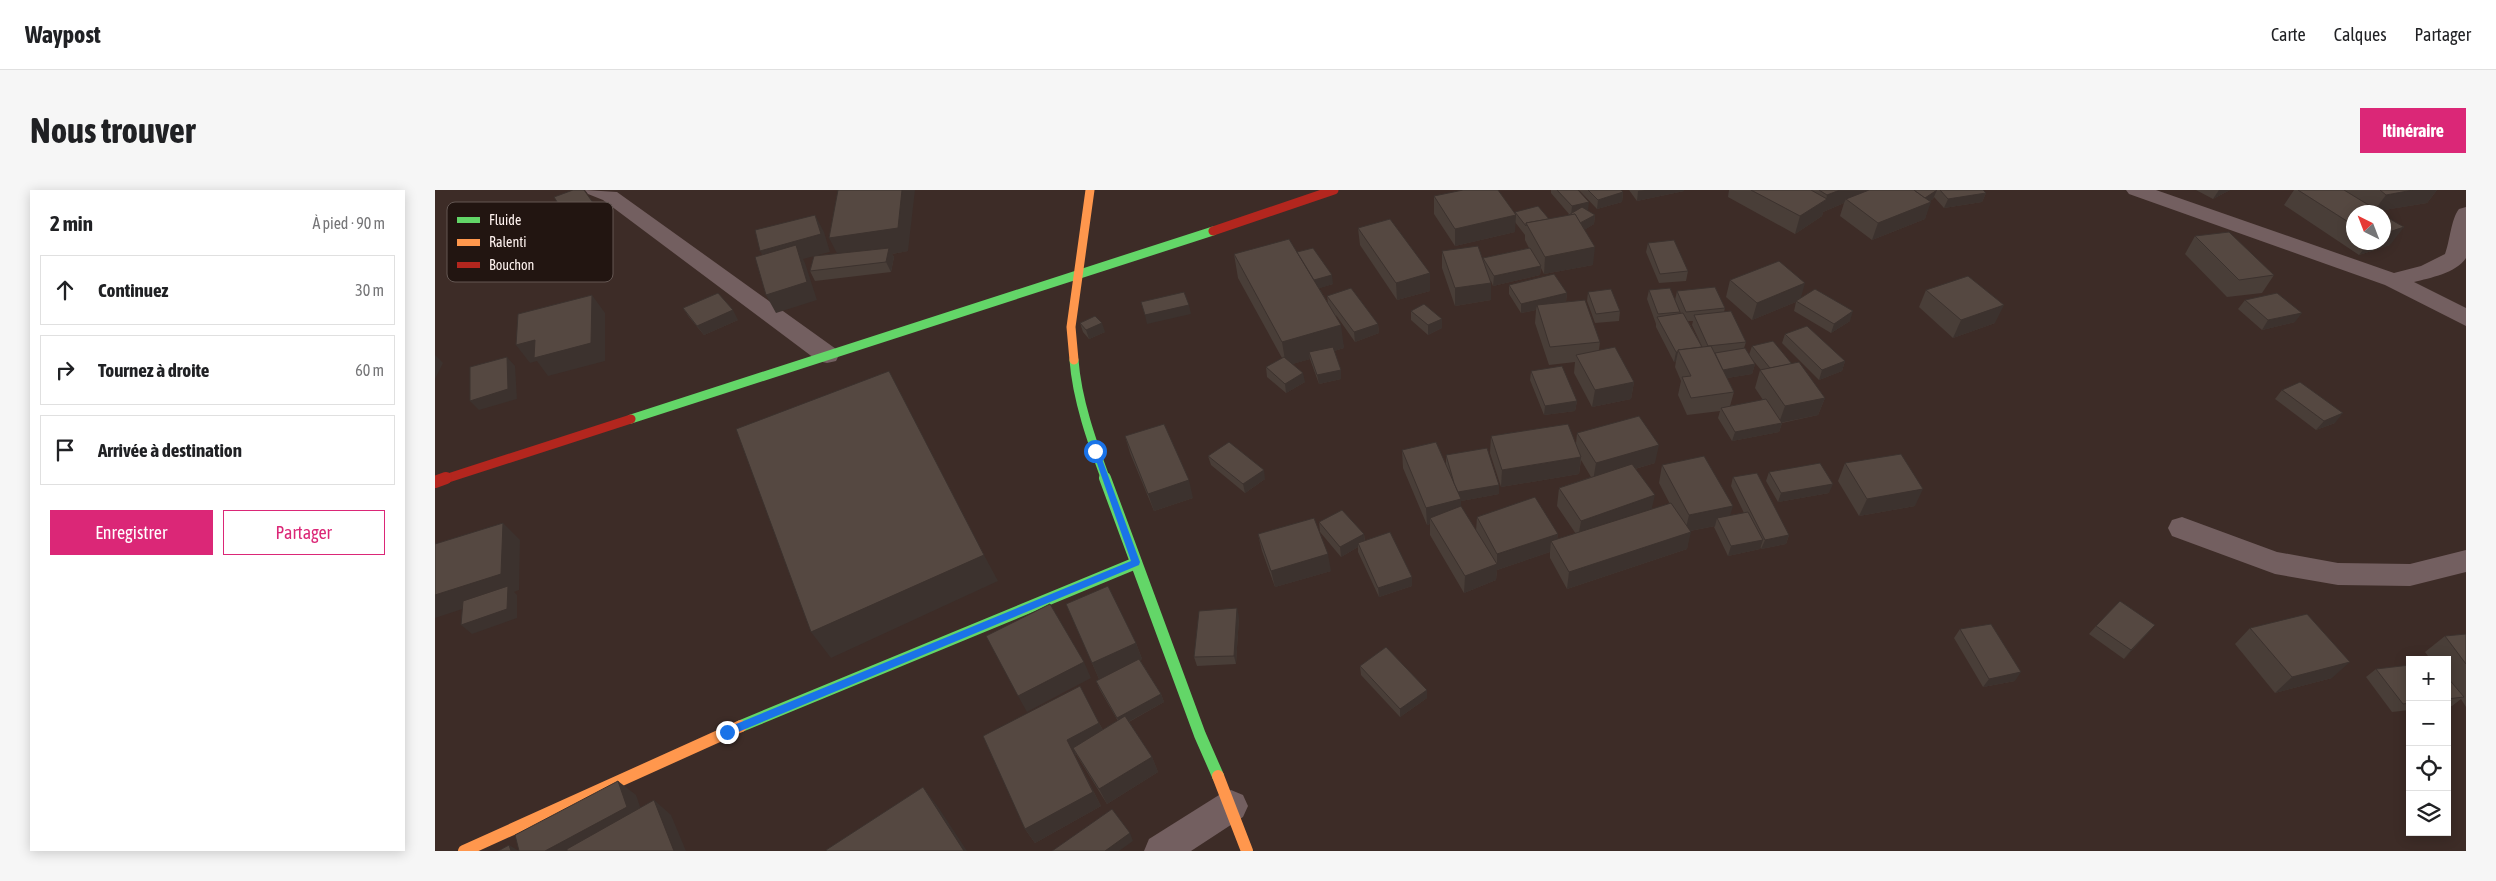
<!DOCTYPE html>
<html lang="fr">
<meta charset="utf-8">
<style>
:root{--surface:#fff;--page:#f6f6f6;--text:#202124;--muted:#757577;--line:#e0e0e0;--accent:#db2777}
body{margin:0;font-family:"Asap Condensed",sans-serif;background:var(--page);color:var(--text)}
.controls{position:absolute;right:15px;bottom:15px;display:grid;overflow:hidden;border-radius:0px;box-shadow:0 2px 12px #0003}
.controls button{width:45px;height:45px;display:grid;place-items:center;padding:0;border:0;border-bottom:1px solid var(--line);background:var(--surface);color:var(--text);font:25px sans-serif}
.compass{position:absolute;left:1911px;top:15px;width:45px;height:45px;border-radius:50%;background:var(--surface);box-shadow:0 2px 12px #0003;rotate:318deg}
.stop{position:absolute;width:15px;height:15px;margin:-11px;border:4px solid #1a73e8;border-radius:50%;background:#fff}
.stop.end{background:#1a73e8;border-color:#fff;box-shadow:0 1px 5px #0008}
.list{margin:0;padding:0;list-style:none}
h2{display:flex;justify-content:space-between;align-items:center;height:65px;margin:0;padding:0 20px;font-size:21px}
h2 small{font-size:16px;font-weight:400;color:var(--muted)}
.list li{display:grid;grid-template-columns:32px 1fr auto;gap:15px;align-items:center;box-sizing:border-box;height:70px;margin:0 10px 10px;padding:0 10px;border:1px solid var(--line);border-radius:0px}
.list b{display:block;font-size:19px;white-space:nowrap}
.list em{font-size:16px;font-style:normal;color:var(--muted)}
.actions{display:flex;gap:10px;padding:15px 20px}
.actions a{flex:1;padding:11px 0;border:1px solid var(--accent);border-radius:0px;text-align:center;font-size:18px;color:var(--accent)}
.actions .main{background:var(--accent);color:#fff}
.icon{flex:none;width:28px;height:28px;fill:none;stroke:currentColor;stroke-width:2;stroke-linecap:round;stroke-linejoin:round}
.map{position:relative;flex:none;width:2031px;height:661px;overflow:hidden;border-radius:0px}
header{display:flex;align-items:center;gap:30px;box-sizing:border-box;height:70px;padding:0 25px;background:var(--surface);border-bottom:1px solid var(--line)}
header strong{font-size:24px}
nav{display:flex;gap:28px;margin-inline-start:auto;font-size:18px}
.intro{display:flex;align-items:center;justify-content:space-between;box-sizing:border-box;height:120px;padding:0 30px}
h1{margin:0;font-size:35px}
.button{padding:12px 22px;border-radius:0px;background:var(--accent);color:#fff;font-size:18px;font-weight:700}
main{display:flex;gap:30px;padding:0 30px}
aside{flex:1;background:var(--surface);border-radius:0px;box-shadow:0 2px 12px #0003}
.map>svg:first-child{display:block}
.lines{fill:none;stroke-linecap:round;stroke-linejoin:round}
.street{fill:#735f60;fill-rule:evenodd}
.fast-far1{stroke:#63d668;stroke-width:9}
.fast{stroke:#63d668;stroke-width:12}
.slow-far1{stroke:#ff974d;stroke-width:9}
.slow{stroke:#ff974d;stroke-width:12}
.jam-far1{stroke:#b3261e;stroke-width:9}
.jam{stroke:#b3261e;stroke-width:12}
.wall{fill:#493e38;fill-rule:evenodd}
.shaded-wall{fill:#3c322e}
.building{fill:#554841;stroke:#3c322e}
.route{fill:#1a73e8}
.key{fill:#221511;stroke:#645753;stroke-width:1}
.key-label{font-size:14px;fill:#fdf1ee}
</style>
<header>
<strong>Waypost</strong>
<nav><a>Carte</a><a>Calques</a><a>Partager</a></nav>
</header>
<div class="intro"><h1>Nous trouver</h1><a class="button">Itinéraire</a></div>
<main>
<aside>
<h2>2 min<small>À pied · 90 m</small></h2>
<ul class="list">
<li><svg class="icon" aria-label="ahead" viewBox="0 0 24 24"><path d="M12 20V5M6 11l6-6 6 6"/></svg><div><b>Continuez</b></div><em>30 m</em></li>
<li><svg class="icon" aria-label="right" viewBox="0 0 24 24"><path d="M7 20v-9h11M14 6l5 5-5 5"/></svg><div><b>Tournez à droite</b></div><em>60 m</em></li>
<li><svg class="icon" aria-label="arrive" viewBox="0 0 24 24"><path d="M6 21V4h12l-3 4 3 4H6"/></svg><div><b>Arrivée à destination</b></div></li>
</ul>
<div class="actions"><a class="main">Enregistrer</a><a>Partager</a></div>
</aside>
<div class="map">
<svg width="2031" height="661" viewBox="0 0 2031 661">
<rect width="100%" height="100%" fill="#3d2c27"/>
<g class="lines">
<g class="street">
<polygon points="150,0 182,2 401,159 404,165 401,171 392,173 383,171 168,10 153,4"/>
<path d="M 1691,0 L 1721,0 L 1959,83 L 1986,76 L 2010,64 C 2015,51 2016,29 2024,19 L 2031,17 L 2031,68 C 2021,83 1995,88 1979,92 L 2031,118 L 2031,136 L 1950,95 L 1694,4 Z"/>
<polygon points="1747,327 1842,362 1903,373 1975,374 2031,360 2031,382 1975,396 1903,395 1840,384 1737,346 1733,338 1737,330"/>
<polygon points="796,600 808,605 813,616 808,627 756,661 709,661 714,649 784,605"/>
</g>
<g class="fast-far1">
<path d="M 639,170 C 642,210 657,252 671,290"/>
<polyline points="196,229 778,41"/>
</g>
<g class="fast">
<polyline points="670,288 765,545 783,586"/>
<polyline points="306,536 701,373"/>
</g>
<polyline class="slow-far1" points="639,170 636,137 655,0"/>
<g class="slow">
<polyline points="783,586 812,661"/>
<polyline points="29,661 306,536"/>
</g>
<g class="jam-far1">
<polyline points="778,41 899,0"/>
<polyline points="7,290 196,229"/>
</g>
<polyline class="jam" points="0,292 11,288"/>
</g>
<g class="wall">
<polygon points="1116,0 1186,0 1188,2 1187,12 1162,19 1144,0 1153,21 1160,25 1159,34 1149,40 1158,75 1109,84 1106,78 1105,85 1058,96 1056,91 1056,110 1020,116 1007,78 1007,61 1048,71 1048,68 1094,58 1090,50 1090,45 1080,32 1080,42 1020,56 999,24 999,6 1080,24 1080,22 1114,29 1132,26 1134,24 1116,3"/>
<polygon points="1194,0 1249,0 1249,1 1202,11"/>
<polygon points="1294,0 1548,0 1551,3 1547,12 1509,18 1499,7 1498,9 1495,11 1490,29 1437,50 1405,26 1409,13 1388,22 1387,26 1360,44 1293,7"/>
<polygon points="1761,0 1795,0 1778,9"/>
<polygon points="1859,0 2002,0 1992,13 1943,21 1918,22 1918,52 1948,52 1955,55 1924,65 1849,15"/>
<polygon points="923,38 995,83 995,101 962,110 925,55"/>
<polygon points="1760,46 1839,85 1827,103 1792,107 1750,64"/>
<polygon points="1213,53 1253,81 1251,91 1224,93 1211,62"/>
<polygon points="473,61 457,64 459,67 456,82 380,91 375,81 379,66"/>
<polygon points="862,62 898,94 884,98 893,113 892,106 943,134 944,143 920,152 901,125 909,158 899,161 906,180 906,189 884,194 875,169 857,174 870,192 851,203 832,187 831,177 847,168 803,88 799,64"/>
<polygon points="1295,90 1366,108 1415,131 1396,143 1359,121 1361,112 1317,130 1291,107"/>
<polygon points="1074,95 1132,103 1131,112 1165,152 1164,160 1199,192 1196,209 1157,217 1139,183 1140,172 1114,175 1100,133 1101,120 1086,123 1074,104"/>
<path d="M 1214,100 L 1245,122 L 1245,124 L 1246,124 L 1240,110 L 1242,101 L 1290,118 L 1289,122 L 1311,152 L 1309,158 L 1314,165 L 1317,156 L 1357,174 L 1390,208 L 1383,225 L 1347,233 L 1344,242 L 1297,251 L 1283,228 L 1285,221 L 1252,225 L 1243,205 L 1246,191 L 1240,177 L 1241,171 L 1239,172 L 1221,137 L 1221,134 L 1212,109 ZM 1253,131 L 1258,131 L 1257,135 L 1267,156 ZM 1317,169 L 1326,180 L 1325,180 L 1320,198 L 1328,210 L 1295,216 L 1299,202 L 1292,188 L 1317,184 L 1320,174 Z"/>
<polygon points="1491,100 1560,133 1518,148 1484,117"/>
<polygon points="1153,102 1185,121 1184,131 1160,133 1152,111"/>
<polygon points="1810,110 1860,132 1827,140 1803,119"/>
<polygon points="248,118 303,130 269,145 254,127"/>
<polygon points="976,121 1007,138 993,145 976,130"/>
<polygon points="645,133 670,142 654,149 648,142"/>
<polygon points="1350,144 1410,171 1407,181 1384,190 1347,153"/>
<polygon points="1096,181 1142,211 1140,221 1109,225 1095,190"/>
<polygon points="1847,200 1900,233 1881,240 1840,209"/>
<polygon points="1142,243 1220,273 1200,279 1217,319 1235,314 1224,293 1227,275 1295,326 1309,323 1296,296 1298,287 1354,345 1351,354 1326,359 1325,357 1325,359 1293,366 1279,337 1280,336 1255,341 1252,359 1132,399 1115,368 1115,362 1062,380 1061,390 1029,403 995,345 995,334 992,335 968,278 967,260 1011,276 1011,265 1064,295 1064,304 1026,311 1026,317 1041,341 1042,327 1123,344 1122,350 1141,344 1122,316 1124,298 1156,287 1146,270 1144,284 1066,297 1055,263 1056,246 1141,253"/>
<polygon points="690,246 758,308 719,321 695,263"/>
<polygon points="773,266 830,289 810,303 776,275"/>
<polygon points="1410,273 1480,316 1424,326 1403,291"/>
<polygon points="1334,282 1394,303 1343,312 1331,291"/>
<polygon points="884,332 929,344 930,351 977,396 944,407 923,362 923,357 906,367 885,342"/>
<polygon points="823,344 896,381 840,397 827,361"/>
<polygon points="631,414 701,453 707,469 705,470 726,504 729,512 694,532 717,567 723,582 672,614 641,564 640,565 666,616 600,653 590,639 548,546 664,533 668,540 683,531 665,500 661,491 682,481 664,489"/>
<polygon points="804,427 801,474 762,476 759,467"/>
<polygon points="1720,435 1689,469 1654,444 1661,436"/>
<polygon points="1815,438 1897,488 1840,503 1800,454"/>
<polygon points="1525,439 1580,491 1548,497 1519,448"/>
<polygon points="2031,444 2031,517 2026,509 2017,516 2012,516 2012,470 1996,470 1990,462 2010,446"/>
<polygon points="1975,475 1975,520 1957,522 1931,487 1941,479"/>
<polygon points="925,476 992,500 992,508 965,527 926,485"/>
</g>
<g class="shaded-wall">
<polygon points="467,0 480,0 473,61 457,64 459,67 456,82 451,72 406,71 394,48"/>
<polygon points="1210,0 1249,0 1249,1 1202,11 1203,1"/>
<polygon points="1405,0 1439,0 1411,9 1409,13 1388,22 1387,26 1360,44 1365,26 1391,10 1392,5"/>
<polygon points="1502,0 1498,9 1491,14 1496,12 1490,29 1437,50 1443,33 1488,9"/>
<polygon points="1784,0 1795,0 1778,9"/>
<polygon points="1978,0 2002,0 1992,13 1938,22 1951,5"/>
<polygon points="1188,2 1187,12 1162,19 1163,10"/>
<polygon points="1551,3 1547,12 1509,18 1513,9"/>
<polygon points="1154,12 1153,21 1136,26 1137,16"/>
<polygon points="161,17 167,27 139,37 132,28"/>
<polygon points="380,25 389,42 395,62 368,69 370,73 382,110 341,123 331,105 335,79 325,61"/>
<polygon points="1081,25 1080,42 1020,56 1020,39"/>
<polygon points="1160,25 1159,34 1143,44 1144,34"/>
<polygon points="1969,37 1955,55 1924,65 1934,52 1948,52 1948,44"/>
<polygon points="1160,57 1158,75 1109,84 1110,67"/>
<polygon points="1106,76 1105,85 1058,96 1059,86"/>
<polygon points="995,83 995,101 962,110 961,93"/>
<polygon points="897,85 898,94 879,100 878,90"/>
<polygon points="1056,93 1056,110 1020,116 1020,98"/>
<polygon points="1370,93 1365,111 1361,111 1361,112 1317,130 1322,113"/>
<polygon points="1132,103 1131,112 1102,115 1101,120 1086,123 1086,114"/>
<polygon points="157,105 170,123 170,171 113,186 102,171 95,173 81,155"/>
<polygon points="754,115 756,124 712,134 710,125"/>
<polygon points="1569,115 1560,133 1518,148 1526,130"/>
<polygon points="298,120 303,130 269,145 262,136"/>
<polygon points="1418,121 1415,131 1396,143 1399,134"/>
<polygon points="1867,123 1860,132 1827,140 1833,130"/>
<polygon points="1007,129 1007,138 993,145 993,135"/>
<polygon points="667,133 670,142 654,149 651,140"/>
<polygon points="943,134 944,143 920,152 919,142"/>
<polygon points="906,135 909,158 876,168 874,162 875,169 851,176 847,152"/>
<polygon points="1241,162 1243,162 1241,171 1239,172"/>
<polygon points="0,165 8,173 0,189"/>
<polygon points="72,167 80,176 82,209 44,220 35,211"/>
<polygon points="1410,171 1407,181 1384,190 1387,180"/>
<polygon points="1320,174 1317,184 1286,189 1288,180"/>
<polygon points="906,180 906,189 884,194 882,185"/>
<polygon points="868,183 870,192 851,203 850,194"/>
<polygon points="1199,192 1196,209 1157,217 1160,200"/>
<polygon points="1390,208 1383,225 1344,233 1350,216"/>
<polygon points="1142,211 1140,221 1109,225 1110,216"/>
<polygon points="1908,223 1900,233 1881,240 1889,231"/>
<polygon points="1347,233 1344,242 1297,251 1300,242"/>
<polygon points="1224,255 1220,273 1158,291 1161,273"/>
<polygon points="1146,267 1144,284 1066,297 1067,280"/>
<polygon points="829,280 830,289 810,303 808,294"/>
<polygon points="754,290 758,308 719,321 713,304"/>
<polygon points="1398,294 1394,303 1343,312 1346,303"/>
<polygon points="1064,295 1064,304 1026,311 1026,326 995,328 995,334 992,335 991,318 1022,302"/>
<polygon points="1488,299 1480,316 1424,326 1432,309"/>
<polygon points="1220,305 1216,322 1143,348 1146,331"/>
<polygon points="1298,316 1293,333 1282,328 1280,336 1250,342 1254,325"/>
<polygon points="68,333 85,350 84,400 79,402 82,405 82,428 37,444 26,435 73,404 0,428 0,405"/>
<polygon points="1256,342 1252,359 1132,399 1134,382"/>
<polygon points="929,344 930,353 923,353 923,357 906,367 905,357"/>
<polygon points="1123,344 1121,359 1116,351 1115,362 1062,380 1061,390 1029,403 1030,386 1062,374 1062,364"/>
<polygon points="1354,345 1351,354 1326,359 1330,350"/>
<polygon points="1328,350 1325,359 1293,366 1296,356"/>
<polygon points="893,364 896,381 840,397 836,381"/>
<polygon points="549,365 563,391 396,468 376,442"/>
<polygon points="977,387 977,396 944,407 943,398"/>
<polygon points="802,418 804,427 801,474 799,466"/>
<polygon points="1720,435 1713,443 1689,469 1696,460"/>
<polygon points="701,453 707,469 664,489 657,473"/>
<polygon points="649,472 656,488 592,522 583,506"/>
<polygon points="1915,472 1897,488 1840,503 1857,487"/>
<polygon points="1586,482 1580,491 1548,497 1554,489"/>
<polygon points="992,500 992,508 965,527 965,519"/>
<polygon points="726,504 729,512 686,536 682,528"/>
<polygon points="664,533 672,548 638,558 641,564 640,565 666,616 600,653 590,639 632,550"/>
<polygon points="717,567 723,582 672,614 664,599"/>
<polygon points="183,591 201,605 210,631 155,661 110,661"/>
<polygon points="488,597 503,617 532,661 529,661"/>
<polygon points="219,610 236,625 251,661 239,661"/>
<polygon points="695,643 698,651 684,661 670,661"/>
<polygon points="74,655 84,661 76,661"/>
</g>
<g class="building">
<polygon points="138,0 149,0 161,17 132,28 119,7"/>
<polygon points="403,0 467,0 463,38 394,48"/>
<polygon points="1028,0 1063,0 1081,25 1020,39 999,6"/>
<polygon points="1122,0 1143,0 1154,12 1137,16"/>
<polygon points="1153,0 1186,0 1188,2 1163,10"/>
<polygon points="1316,0 1376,0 1392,9 1365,26"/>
<polygon points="1384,0 1405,0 1392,5"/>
<polygon points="1434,0 1479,0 1496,12 1443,33 1411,9"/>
<polygon points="1479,0 1502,0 1490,8"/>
<polygon points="1505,0 1548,0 1551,3 1513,9"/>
<polygon points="1863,0 1909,0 1945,22 1918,22 1918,35"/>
<polygon points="1945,0 1978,0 1951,5"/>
<polygon points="1103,16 1114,29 1091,33 1091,36 1080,22"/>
<polygon points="1147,17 1160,25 1145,33 1140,24 1132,26"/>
<polygon points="1140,24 1160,57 1110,67 1091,33"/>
<polygon points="380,25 386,44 325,61 320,40"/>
<polygon points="1948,25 1969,37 1948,44"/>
<polygon points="955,29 995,83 961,93 923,38"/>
<polygon points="1794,42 1839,85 1804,90 1760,46"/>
<polygon points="854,49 906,135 847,152 799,64"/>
<polygon points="1239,50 1253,81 1225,84 1213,53"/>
<polygon points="361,55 372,92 331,105 320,67"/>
<polygon points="1043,56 1056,93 1020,98 1007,61"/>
<polygon points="454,58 451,72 375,81 379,66"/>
<polygon points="878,58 897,85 879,90 862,62"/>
<polygon points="1095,58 1106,76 1059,86 1048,68"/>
<polygon points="1344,71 1370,93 1322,113 1295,90"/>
<polygon points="1119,84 1132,103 1086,114 1074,95"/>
<polygon points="1533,86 1569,115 1526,130 1491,100"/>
<polygon points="1280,97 1290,118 1251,122 1242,101"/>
<polygon points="916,98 943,134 919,142 892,106"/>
<polygon points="1235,98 1245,122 1223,124 1214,100"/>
<polygon points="1176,99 1185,121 1161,124 1153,102"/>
<polygon points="1380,99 1418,121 1399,134 1361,111"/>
<polygon points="749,102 754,115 710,125 706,112"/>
<polygon points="283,103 298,120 262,136 248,118"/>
<polygon points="1842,103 1867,123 1833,130 1810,110"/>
<polygon points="157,105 156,153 99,168 100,150 81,155 83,124"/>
<polygon points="1150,110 1165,152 1115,157 1102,115"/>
<polygon points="989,114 1007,129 993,135 976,121"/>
<polygon points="1296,121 1311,152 1273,156 1259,125"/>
<polygon points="1248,123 1267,157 1243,160 1243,162 1241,162 1222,127"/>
<polygon points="660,126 667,133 651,140 645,133"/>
<polygon points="1372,136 1410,171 1387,180 1350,144"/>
<polygon points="1338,151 1357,174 1335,178 1317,156"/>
<polygon points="1276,156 1299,202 1256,208 1247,187 1256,186 1243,160"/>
<polygon points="898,157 906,180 882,185 874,162"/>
<polygon points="1180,157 1199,192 1160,200 1141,165"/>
<polygon points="1310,158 1320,174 1288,180 1280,163"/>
<polygon points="72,167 73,199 35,211 35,177"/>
<polygon points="849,167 868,183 850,194 831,177"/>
<polygon points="1364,172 1390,208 1350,216 1325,180"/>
<polygon points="1127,176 1142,211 1110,216 1096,181"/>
<polygon points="454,181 549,365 376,442 301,239"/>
<polygon points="1865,192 1908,223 1889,231 1847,200"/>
<polygon points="1331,209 1347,233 1300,242 1286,218"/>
<polygon points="1204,226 1224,255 1161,273 1142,243"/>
<polygon points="729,234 754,290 713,304 690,246"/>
<polygon points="1133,234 1146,267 1067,280 1056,246"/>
<polygon points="794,252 829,280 808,294 773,266"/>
<polygon points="1001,252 1026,309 991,318 967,260"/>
<polygon points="1052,258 1064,295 1023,302 1019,293 1011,265"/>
<polygon points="1466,264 1488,299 1432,309 1410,273"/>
<polygon points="1269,266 1298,316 1254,325 1227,275"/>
<polygon points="1385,273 1398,294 1346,303 1334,282"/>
<polygon points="1197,274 1220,305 1146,331 1124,298"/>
<polygon points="1322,283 1354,345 1330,350 1298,287"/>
<polygon points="1100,307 1123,344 1062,364 1042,327"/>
<polygon points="1236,313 1256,342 1134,382 1116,351"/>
<polygon points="1026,316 1062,374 1030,386 995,328"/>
<polygon points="907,320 929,344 905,357 884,332"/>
<polygon points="1313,322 1328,350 1296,356 1282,328"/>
<polygon points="879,328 893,364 836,381 823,344"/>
<polygon points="68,333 66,384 0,405 0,354"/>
<polygon points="955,342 977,387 943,398 923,353"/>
<polygon points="73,396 72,419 26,435 28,411"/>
<polygon points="673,396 701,453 657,473 631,414"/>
<polygon points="1685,411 1720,435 1696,460 1661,436"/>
<polygon points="615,414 649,472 583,506 551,446"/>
<polygon points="802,418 799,466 759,467 764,421"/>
<polygon points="1872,424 1915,472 1857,487 1815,438"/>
<polygon points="1556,434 1586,482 1554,489 1525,439"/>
<polygon points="2031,444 2031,474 2010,446"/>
<polygon points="951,457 992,500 965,519 925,476"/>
<polygon points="704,469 726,504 682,528 661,491"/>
<polygon points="1975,475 1975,513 1968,514 1941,479"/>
<polygon points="2012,487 2029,507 2012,509"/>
<polygon points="645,496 664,533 632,550 658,602 590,639 548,546"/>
<polygon points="690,526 717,567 664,599 638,558"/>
<polygon points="183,591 192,617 110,661 84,661 80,645"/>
<polygon points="488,597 529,661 392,661 391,660"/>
<polygon points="219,610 239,661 132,661 132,659"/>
<polygon points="677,619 695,643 670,661 617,661"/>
<polygon points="74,655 76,661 63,661"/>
</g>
<polygon class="route" points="657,259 664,261 705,372 704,375 296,545 289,545 289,539 696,371"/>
<rect x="12" y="12" width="166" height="80" rx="8" class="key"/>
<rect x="22" y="27" width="23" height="6" fill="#63d668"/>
<rect x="22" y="49" width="23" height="7" fill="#ff974d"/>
<rect x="22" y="72" width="23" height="6" fill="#b3261e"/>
<g class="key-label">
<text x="54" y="35">Fluide</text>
<text x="54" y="57">Ralenti</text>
<text x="54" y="80">Bouchon</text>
</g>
</svg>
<div class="controls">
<button>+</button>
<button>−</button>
<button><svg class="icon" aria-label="locate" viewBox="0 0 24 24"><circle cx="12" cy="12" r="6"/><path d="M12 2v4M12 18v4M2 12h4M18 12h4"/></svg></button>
<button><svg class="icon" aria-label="layers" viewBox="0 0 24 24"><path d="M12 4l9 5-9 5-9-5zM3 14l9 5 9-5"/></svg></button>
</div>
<svg class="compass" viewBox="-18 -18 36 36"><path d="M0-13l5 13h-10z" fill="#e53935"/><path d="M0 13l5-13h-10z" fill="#757577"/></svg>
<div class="stop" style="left:660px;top:261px"></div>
<div class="stop end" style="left:292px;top:542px"></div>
</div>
</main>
